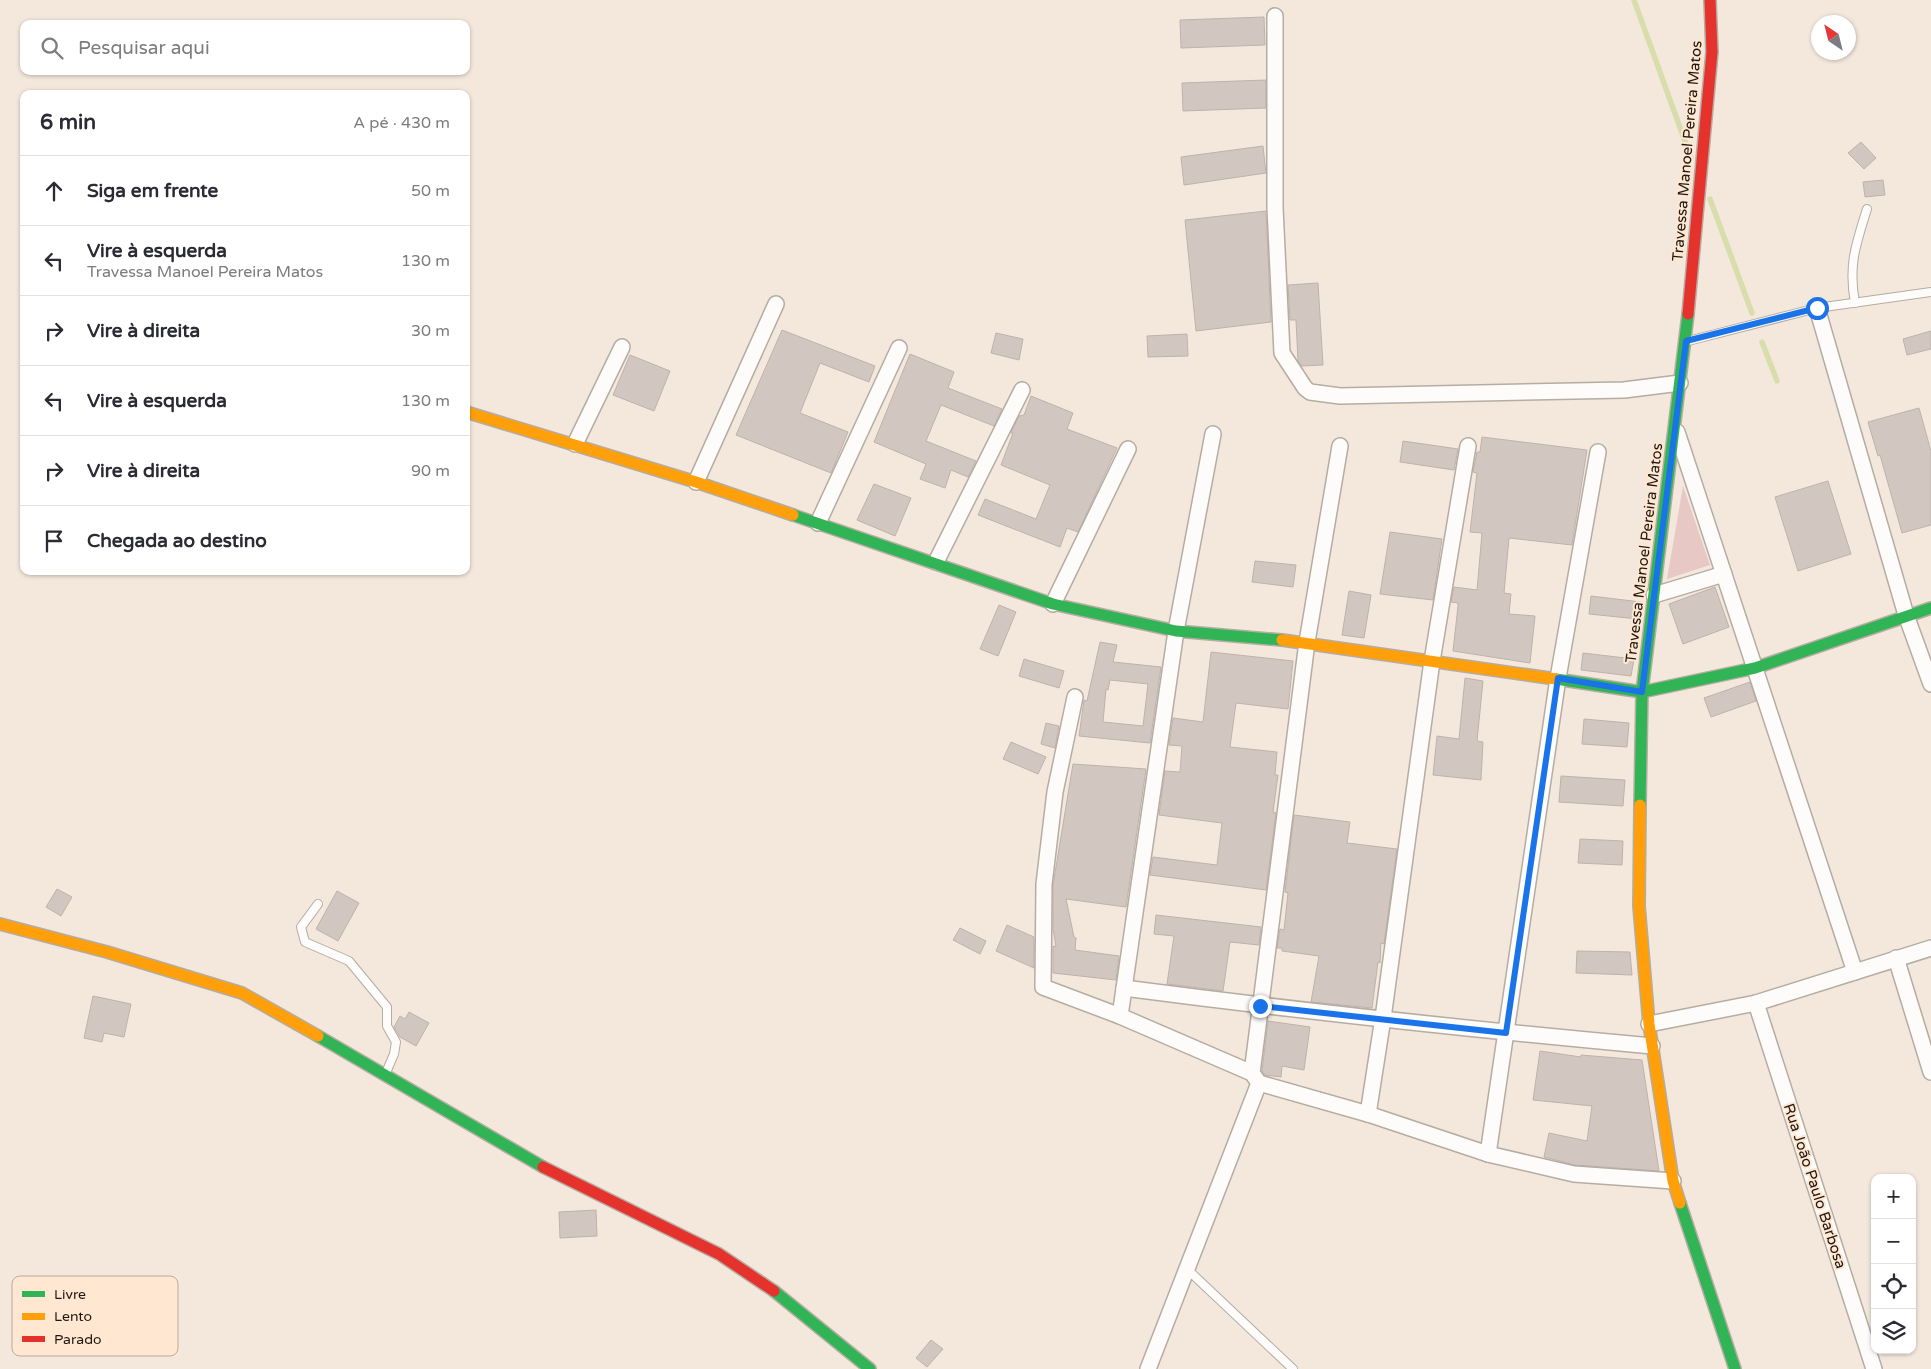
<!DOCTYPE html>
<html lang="pt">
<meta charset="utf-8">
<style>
:root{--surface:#fff;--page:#f2f2f3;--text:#2b2b33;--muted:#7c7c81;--line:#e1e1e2}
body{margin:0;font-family:"Varela Round",sans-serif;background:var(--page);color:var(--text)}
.controls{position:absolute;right:15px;bottom:15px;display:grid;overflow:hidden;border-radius:10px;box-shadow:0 1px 4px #0004}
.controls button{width:45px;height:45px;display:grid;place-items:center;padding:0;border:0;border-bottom:1px solid var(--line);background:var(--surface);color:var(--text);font:25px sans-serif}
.compass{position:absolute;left:1811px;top:15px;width:45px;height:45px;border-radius:50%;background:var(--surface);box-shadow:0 1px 4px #0004;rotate:325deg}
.stop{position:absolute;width:15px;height:15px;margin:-11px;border:4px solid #1a73e8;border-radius:50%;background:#fff}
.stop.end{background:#1a73e8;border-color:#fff;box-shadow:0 1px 5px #0008}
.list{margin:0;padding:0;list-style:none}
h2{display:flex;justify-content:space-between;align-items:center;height:65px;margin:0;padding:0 20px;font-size:21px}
h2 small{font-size:16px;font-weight:400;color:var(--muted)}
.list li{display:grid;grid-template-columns:32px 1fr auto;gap:15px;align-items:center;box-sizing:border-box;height:70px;padding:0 20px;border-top:1px solid var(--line)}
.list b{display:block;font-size:19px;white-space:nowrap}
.list p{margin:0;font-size:16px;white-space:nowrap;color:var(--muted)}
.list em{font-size:16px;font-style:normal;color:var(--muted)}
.icon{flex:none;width:28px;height:28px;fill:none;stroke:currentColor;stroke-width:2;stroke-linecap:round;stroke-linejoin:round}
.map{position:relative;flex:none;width:1931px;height:1369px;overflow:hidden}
.search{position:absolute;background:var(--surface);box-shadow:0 1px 4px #0004;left:20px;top:20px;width:450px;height:55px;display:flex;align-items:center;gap:12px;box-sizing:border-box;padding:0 18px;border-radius:10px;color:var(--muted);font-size:19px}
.panel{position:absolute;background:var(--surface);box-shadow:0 1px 4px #0004;left:20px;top:90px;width:450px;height:485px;border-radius:10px}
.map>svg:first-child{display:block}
.green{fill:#e7c8c4}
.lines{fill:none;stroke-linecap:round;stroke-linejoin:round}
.stream{stroke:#d8deab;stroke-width:5.5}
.building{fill:#d2c7c0;stroke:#beb3ac;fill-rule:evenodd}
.lane-casing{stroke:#b5aca2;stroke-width:10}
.street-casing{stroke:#b5aca2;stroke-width:18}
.fast-casing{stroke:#b5aca2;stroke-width:14}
.slow-casing{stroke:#b5aca2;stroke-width:14}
.jam-casing{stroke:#b5aca2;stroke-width:14}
.lane{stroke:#fdfcfa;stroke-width:8}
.street{stroke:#fdfcfa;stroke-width:15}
.fast{stroke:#30b455;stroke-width:11}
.slow{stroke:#ff9f0a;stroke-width:11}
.jam{stroke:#e5322d;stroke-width:11}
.route{stroke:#1a73e8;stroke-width:6}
.labels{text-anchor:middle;stroke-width:4;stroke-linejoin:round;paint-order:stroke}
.street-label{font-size:15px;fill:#201810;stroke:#ffe7d2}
.key{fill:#ffe7d2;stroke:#bca998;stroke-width:1}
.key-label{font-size:14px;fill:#201810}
</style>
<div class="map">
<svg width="1931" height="1369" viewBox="0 0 1931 1369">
<rect width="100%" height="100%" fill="#f4e8dc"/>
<polygon class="green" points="1683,486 1710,565 1667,579"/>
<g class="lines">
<g class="stream">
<polyline points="1634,0 1691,158"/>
<polyline points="1710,199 1752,313"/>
<polyline points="1762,342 1777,381"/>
</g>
</g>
<g class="building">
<polygon points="1264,17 1265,45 1181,48 1180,20"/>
<polygon points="1266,80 1266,108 1183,111 1182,83"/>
<polygon points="1861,142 1876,158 1864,169 1848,153"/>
<polygon points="1263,146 1266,173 1184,185 1181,157"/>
<polygon points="1883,180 1885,195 1865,197 1863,182"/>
<polygon points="1266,211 1271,322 1196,331 1185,220"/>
<polygon points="1318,283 1323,365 1302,366 1298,361 1296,320 1290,320 1288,285"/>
<polygon points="782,330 875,366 869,382 820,363 800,413 848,432 831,473 736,435"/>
<polygon points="1931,331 1931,349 1907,355 1903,339"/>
<polygon points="996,333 1023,339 1019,360 991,353"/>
<polygon points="1187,334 1188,356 1148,357 1147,336"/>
<polygon points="910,354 954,372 948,388 1002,409 994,426 941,405 926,441 976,461 968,477 951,470 945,488 920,479 926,464 874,442"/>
<polygon points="630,355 670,371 654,411 613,395"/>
<polygon points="1031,396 1073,413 1067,429 1117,448 1078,532 1067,528 1060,547 978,515 985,499 1036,519 1050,485 1001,465 1013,433 1011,433 1019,416 1024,415"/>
<polygon points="1919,408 1931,451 1931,525 1902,533 1880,455 1878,456 1868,422"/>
<polygon points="1482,437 1587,450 1572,545 1509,538 1504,593 1511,594 1509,614 1535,616 1530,663 1453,651 1458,606 1458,603 1451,602 1454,587 1477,590 1482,533 1470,532 1477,473 1473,472 1477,452 1480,452"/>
<polygon points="1403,441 1458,449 1454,470 1400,462"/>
<polygon points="1828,481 1851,554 1798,571 1775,497"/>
<polygon points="874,484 911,498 895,536 857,520"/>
<polygon points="1390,532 1442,539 1433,600 1380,594"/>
<polygon points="1255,561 1296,565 1293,587 1252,582"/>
<polygon points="1715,587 1729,627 1683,644 1669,604"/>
<polygon points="1349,591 1371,595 1364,638 1342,635"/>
<polygon points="1591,596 1641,602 1638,619 1589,614"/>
<polygon points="999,605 1016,612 998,656 980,649"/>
<path d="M 1100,642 L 1117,645 L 1113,662 L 1161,667 L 1150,743 L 1079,736 L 1084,700 L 1087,701 ZM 1110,680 L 1148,684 L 1143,726 L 1103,722 L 1106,689 L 1108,690 Z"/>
<polygon points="1211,652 1293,661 1288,709 1236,703 1230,747 1277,752 1275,775 1278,775 1273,812 1276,813 1266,890 1150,875 1153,857 1217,865 1222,823 1159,815 1165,771 1180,772 1182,746 1169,745 1173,718 1203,722"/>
<polygon points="1583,653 1634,659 1631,676 1581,670"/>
<polygon points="1024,659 1064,671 1059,688 1019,676"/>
<polygon points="1465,678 1483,681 1477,741 1483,742 1481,780 1433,775 1437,736 1459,739"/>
<polygon points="1750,682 1756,701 1711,717 1704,698"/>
<polygon points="1584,719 1629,723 1627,747 1582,744"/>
<polygon points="1046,723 1059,726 1055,748 1041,744"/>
<polygon points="1011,742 1046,757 1038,774 1003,759"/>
<polygon points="1073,764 1146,769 1126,907 1066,899 1074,937 1076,938 1075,950 1119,956 1116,980 1053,973 1053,946 1056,947 1053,929 1053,885"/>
<polygon points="1561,776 1625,780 1623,806 1559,802"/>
<polygon points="1294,815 1350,822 1347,843 1397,849 1384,944 1381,943 1380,963 1378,962 1372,1008 1311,1002 1319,956 1282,951 1282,948 1277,948 1280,929 1284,930 1288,893 1285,892"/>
<polygon points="1580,839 1623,841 1622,865 1578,863"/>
<polygon points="57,889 72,897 61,916 46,907"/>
<polygon points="337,891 359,903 338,941 316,929"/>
<polygon points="1156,915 1261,927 1259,945 1230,942 1223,991 1167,984 1174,936 1154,934"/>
<polygon points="1007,925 1034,937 1034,968 996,951"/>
<polygon points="960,928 986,941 980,954 953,940"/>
<polygon points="1577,951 1630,952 1632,975 1576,973"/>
<polygon points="93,996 131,1004 124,1037 104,1033 102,1042 84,1038"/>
<polygon points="409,1012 429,1023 416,1046 400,1037 394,1027 400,1016 405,1019"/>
<polygon points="1268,1021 1310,1027 1304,1070 1282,1066 1281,1077 1265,1075 1262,1071"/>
<polygon points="1540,1051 1581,1057 1581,1055 1642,1060 1659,1171 1575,1165 1544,1157 1549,1133 1587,1141 1592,1106 1533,1100"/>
<polygon points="596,1210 597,1236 560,1238 559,1212"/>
<polygon points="931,1340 943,1349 927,1367 916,1358"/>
</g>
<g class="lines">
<g class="lane-casing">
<g id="lane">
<path d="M 1855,303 C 1848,265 1856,244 1867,209"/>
<polyline points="1688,341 1817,308 1931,292"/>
<polyline points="318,904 301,927 305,942 349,961 387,1007 387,1026 396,1042 394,1054 385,1075"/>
<polyline points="1186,1268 1293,1369"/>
</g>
</g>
<g class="street-casing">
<g id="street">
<polyline points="1275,16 1275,208 1282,353 1305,388 1310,392 1340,396 1624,390 1680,383"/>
<polyline points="1817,308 1906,615 1931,684"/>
<polyline points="1677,432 1855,972"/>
<polyline points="575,444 622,347"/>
<polyline points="696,482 776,304"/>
<polyline points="818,523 899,348"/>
<polyline points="936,562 1022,390"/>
<polyline points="1654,595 1724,574"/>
<polyline points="1053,604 1128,449"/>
<polyline points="1075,697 1055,792 1044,884 1043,987 1120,1016 1252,1073 1259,1083 1368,1114 1488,1154 1574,1174 1673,1181"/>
<polyline points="1896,958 1931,1072"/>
<path d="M 1124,988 C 1300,1011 1476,1030 1652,1046"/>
<polyline points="1756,1003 1874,1369"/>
<polyline points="1120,1016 1176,631 1213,434"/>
<polyline points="1649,1024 1756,1003 1931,948"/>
<polyline points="1252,1073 1307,642 1340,446"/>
<polyline points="1368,1114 1383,1018 1432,661 1468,446"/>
<polyline points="1488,1154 1558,678 1598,452"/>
<polyline points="1148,1369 1259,1083"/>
</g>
</g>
<g class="fast-casing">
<g id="fast">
<polyline points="793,515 1053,604 1176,631 1282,640"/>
<polyline points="1556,679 1642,692 1755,668 1931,608"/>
<polyline points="1640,805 1642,692 1688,314"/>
<polyline points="318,1036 543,1167"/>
<polyline points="1680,1203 1735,1369"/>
<polyline points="774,1291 870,1369"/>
</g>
</g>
<g class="slow-casing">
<g id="slow">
<polyline points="466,412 696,482 793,515"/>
<polyline points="1282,640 1556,679"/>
<polyline points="1640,805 1639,906 1649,1024 1673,1181 1680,1203"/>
<polyline points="0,924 107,952 242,993 318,1036"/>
</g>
</g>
<g class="jam-casing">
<g id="jam">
<polyline points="1688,314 1712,52 1710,0"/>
<polyline points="543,1167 719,1254 774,1291"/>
</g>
</g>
<use href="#lane" class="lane"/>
<use href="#street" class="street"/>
<use href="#fast" class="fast"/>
<use href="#slow" class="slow"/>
<use href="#jam" class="jam"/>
</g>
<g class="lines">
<polyline class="route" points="1260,1006 1506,1033 1558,678 1642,692 1686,341 1817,308"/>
</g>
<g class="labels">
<g class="street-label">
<text transform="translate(1687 151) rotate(-85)" y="5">Travessa Manoel Pereira Matos</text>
<text transform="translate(1644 553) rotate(-83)" y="5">Travessa Manoel Pereira Matos</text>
<text transform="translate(1815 1186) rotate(72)" y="5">Rua João Paulo Barbosa</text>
</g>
</g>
<rect x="12" y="1276" width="166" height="80" rx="8" class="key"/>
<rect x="22" y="1291" width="23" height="6" fill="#30b455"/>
<rect x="22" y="1313" width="23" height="7" fill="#ff9f0a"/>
<rect x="22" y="1336" width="23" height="6" fill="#e5322d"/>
<g class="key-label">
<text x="54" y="1299">Livre</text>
<text x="54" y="1321">Lento</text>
<text x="54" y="1344">Parado</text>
</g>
</svg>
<div class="controls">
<button>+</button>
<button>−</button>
<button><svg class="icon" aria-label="locate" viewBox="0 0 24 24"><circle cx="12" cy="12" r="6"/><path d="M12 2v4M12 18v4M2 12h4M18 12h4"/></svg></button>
<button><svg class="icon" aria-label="layers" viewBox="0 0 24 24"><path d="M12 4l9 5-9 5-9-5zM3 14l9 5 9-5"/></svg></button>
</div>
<svg class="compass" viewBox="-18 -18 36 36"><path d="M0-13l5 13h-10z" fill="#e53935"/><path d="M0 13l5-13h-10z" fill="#7c7c81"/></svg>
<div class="stop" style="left:1817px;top:308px"></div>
<div class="stop end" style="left:1260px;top:1006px"></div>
<div class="search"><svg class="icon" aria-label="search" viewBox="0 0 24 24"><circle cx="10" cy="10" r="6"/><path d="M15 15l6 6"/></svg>Pesquisar aqui</div>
<section class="panel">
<h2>6 min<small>A pé · 430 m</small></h2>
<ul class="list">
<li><svg class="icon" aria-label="ahead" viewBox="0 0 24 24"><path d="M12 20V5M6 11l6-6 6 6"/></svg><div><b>Siga em frente</b></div><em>50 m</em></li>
<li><svg class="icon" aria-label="left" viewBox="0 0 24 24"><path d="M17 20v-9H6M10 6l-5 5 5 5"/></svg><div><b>Vire à esquerda</b><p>Travessa Manoel Pereira Matos</p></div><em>130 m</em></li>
<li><svg class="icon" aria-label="right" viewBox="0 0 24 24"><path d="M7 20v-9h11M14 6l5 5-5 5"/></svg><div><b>Vire à direita</b></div><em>30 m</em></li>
<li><svg class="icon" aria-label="left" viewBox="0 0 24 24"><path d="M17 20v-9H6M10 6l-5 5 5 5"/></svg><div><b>Vire à esquerda</b></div><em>130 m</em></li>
<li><svg class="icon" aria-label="right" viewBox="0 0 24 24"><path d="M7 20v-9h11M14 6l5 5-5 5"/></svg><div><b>Vire à direita</b></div><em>90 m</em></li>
<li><svg class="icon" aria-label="arrive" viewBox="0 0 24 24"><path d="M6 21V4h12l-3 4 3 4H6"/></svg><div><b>Chegada ao destino</b></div></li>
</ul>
</section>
</div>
